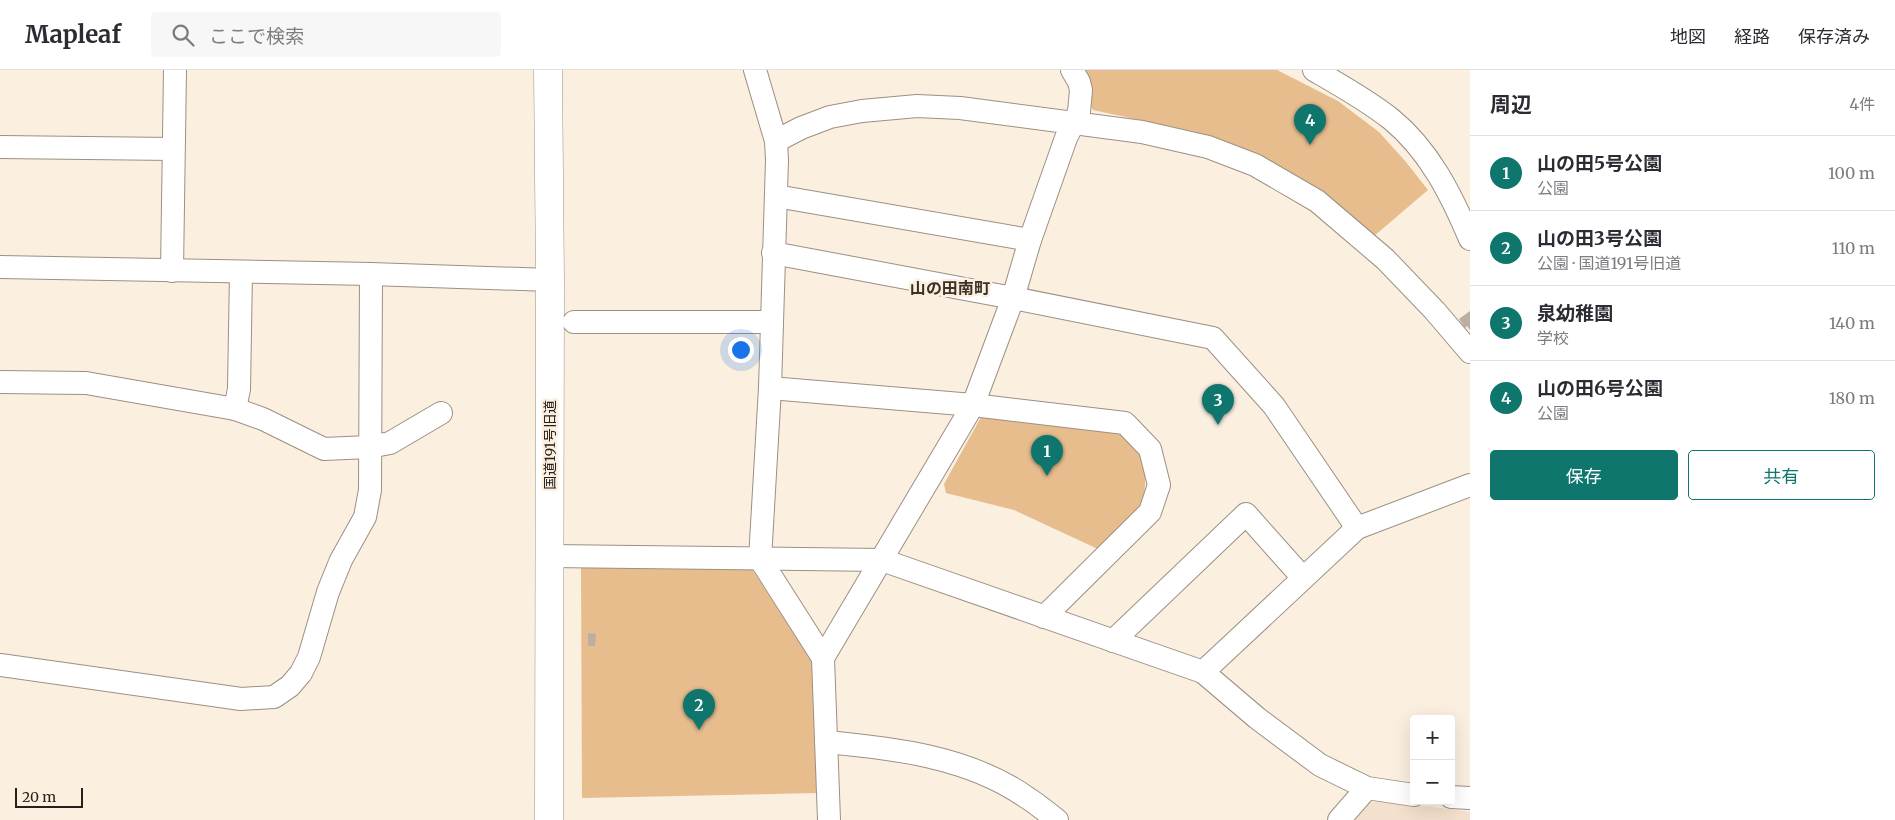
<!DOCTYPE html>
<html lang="ja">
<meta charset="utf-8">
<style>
:root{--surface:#fff;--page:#f7f7f7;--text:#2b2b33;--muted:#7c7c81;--line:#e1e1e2;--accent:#0f766e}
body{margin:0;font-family:Merriweather,"Noto Sans JP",serif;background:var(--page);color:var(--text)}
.controls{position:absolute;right:15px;bottom:15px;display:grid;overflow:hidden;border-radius:5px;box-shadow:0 5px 20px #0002}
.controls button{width:45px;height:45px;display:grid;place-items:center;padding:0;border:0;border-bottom:1px solid var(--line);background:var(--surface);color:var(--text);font:25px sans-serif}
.scale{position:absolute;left:15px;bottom:12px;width:68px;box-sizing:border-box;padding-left:5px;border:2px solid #25201b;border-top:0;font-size:14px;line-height:18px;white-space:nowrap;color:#25201b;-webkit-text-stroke:4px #fbefe0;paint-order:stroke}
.you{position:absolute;left:740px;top:279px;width:18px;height:18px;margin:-12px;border:4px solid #fff;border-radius:50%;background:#1a73e8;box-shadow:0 0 0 8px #1a73e833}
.badge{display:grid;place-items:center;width:32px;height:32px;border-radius:50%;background:var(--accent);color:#fff;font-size:16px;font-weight:700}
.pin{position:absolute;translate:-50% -41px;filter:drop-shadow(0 1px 2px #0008)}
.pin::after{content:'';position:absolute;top:26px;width:18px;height:15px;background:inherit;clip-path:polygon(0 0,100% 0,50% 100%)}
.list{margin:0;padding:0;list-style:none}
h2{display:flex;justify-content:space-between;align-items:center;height:65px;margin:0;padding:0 20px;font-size:21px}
h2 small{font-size:16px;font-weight:400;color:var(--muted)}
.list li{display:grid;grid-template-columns:32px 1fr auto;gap:15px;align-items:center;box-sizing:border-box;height:75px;padding:0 20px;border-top:1px solid var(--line)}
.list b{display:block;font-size:19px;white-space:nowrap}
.list p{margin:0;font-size:16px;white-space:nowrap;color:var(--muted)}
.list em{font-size:16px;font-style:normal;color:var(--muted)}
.actions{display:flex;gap:10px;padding:15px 20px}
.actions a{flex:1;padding:11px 0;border:1px solid var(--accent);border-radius:5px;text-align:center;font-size:18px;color:var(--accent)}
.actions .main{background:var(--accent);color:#fff}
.icon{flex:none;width:28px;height:28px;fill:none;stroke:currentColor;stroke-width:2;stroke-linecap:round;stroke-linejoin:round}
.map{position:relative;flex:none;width:1470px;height:750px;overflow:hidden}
header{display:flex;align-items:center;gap:30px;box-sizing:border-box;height:70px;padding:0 25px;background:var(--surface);border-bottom:1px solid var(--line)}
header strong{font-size:24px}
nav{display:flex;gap:28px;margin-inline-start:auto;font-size:18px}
.search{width:350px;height:45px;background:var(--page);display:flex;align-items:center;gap:12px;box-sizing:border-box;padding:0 18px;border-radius:5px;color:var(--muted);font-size:19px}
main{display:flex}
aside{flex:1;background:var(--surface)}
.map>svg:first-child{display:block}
.built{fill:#f3e0cd}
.green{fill:#e7bd8e}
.building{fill:#bbafa1}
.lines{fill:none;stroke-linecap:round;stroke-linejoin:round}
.minor-casing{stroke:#9c9083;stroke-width:24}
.tertiary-casing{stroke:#9c9083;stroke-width:29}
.minor{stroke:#fff;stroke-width:22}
.tertiary{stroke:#fff;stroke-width:28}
.labels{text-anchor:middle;stroke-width:5;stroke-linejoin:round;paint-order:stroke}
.street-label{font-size:14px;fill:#25201b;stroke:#fbefe0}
.quarter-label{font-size:16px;font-weight:bold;fill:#3b3126;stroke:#fbefe0}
</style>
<header>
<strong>Mapleaf</strong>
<div class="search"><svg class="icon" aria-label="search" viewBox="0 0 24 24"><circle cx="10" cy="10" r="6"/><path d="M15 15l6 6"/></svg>ここで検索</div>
<nav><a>地図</a><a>経路</a><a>保存済み</a></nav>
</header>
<main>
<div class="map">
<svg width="1470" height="750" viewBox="0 0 1470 750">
<rect width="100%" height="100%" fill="#fbefe0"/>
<polygon class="built" points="1381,730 1470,742 1470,750 1350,750 1368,733"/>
<g class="green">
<polygon points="1079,0 1277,0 1338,31 1379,62 1406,92 1428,120 1374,166 1265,88 1195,62 1093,40 1086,28"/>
<polygon points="981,347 1119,359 1140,376 1146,398 1144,433 1100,480 1014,440 946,423 944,414"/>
<polygon points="581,496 751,498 816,597 818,723 582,728"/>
</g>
<g class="building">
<polygon points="1470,241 1470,260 1467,256 1465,258 1459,249"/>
<polygon points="588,563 596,564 595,576 588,576"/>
</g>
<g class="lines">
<g class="minor-casing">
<g id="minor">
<polyline points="755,0 776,71 777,90 770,318 760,489 823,588 829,750"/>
<path d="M 1314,0 C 1340,15 1367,30 1391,49 C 1429,80 1451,124 1470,169"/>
<polyline points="776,71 801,58 830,47 862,41 917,36 960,38 1142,62 1208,77 1255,95 1317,131 1385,189 1435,241 1470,282"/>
<polyline points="0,77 173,79"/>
<polyline points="776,126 1030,170"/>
<polyline points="773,183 1013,228 1213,268 1274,336 1357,458"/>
<polyline points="0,197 371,204 550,210"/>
<polyline points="172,201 175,0"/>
<polyline points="574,252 772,252"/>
<polyline points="0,312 86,313 235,339 263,349 324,379 369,377 390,373 441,343"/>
<polyline points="770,318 973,335 1125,353 1150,379 1159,415 1150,442 1044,547"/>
<polyline points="235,339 239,319 241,202"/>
<polyline points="550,486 882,490 1203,602 1257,648 1320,695 1367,718 1414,725"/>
<polyline points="1113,571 1246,444 1303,508"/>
<polyline points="823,588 973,335 1013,228 1030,170 1066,68 1079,42 1081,20 1079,12 1072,0"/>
<polyline points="0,595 241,629 274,627 290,616 301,603 309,587 328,522 341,490 365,447 370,420 371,204"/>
<polyline points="1203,602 1357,458 1470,415"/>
<path d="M 826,672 C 893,678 969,687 1026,727 C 1037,734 1047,742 1057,750"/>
<polyline points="1451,727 1470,728"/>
<polyline points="1339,750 1367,718"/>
</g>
</g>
<g class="tertiary-casing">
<polyline id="tertiary" points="548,0 550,210 549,750"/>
</g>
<use href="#minor" class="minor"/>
<use href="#tertiary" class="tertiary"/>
</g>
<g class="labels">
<g class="street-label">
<text transform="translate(550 375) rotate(-90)" y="5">国道191号旧道</text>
</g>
<g class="quarter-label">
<text x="950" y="224">山の田南町</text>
</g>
</g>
</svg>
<div class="controls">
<button>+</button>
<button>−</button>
</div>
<div class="scale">20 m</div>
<div class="you"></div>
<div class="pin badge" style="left:1047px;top:406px">1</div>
<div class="pin badge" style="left:699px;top:660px">2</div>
<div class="pin badge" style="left:1218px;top:355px">3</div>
<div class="pin badge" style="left:1310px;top:75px">4</div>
</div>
<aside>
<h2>周辺<small>4件</small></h2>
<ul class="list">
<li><span class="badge">1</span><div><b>山の田5号公園</b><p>公園</p></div><em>100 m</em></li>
<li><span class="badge">2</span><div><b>山の田3号公園</b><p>公園 · 国道191号旧道</p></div><em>110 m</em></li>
<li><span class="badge">3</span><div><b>泉幼稚園</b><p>学校</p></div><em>140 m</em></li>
<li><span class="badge">4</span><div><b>山の田6号公園</b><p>公園</p></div><em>180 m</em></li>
</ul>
<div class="actions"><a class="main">保存</a><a>共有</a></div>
</aside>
</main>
